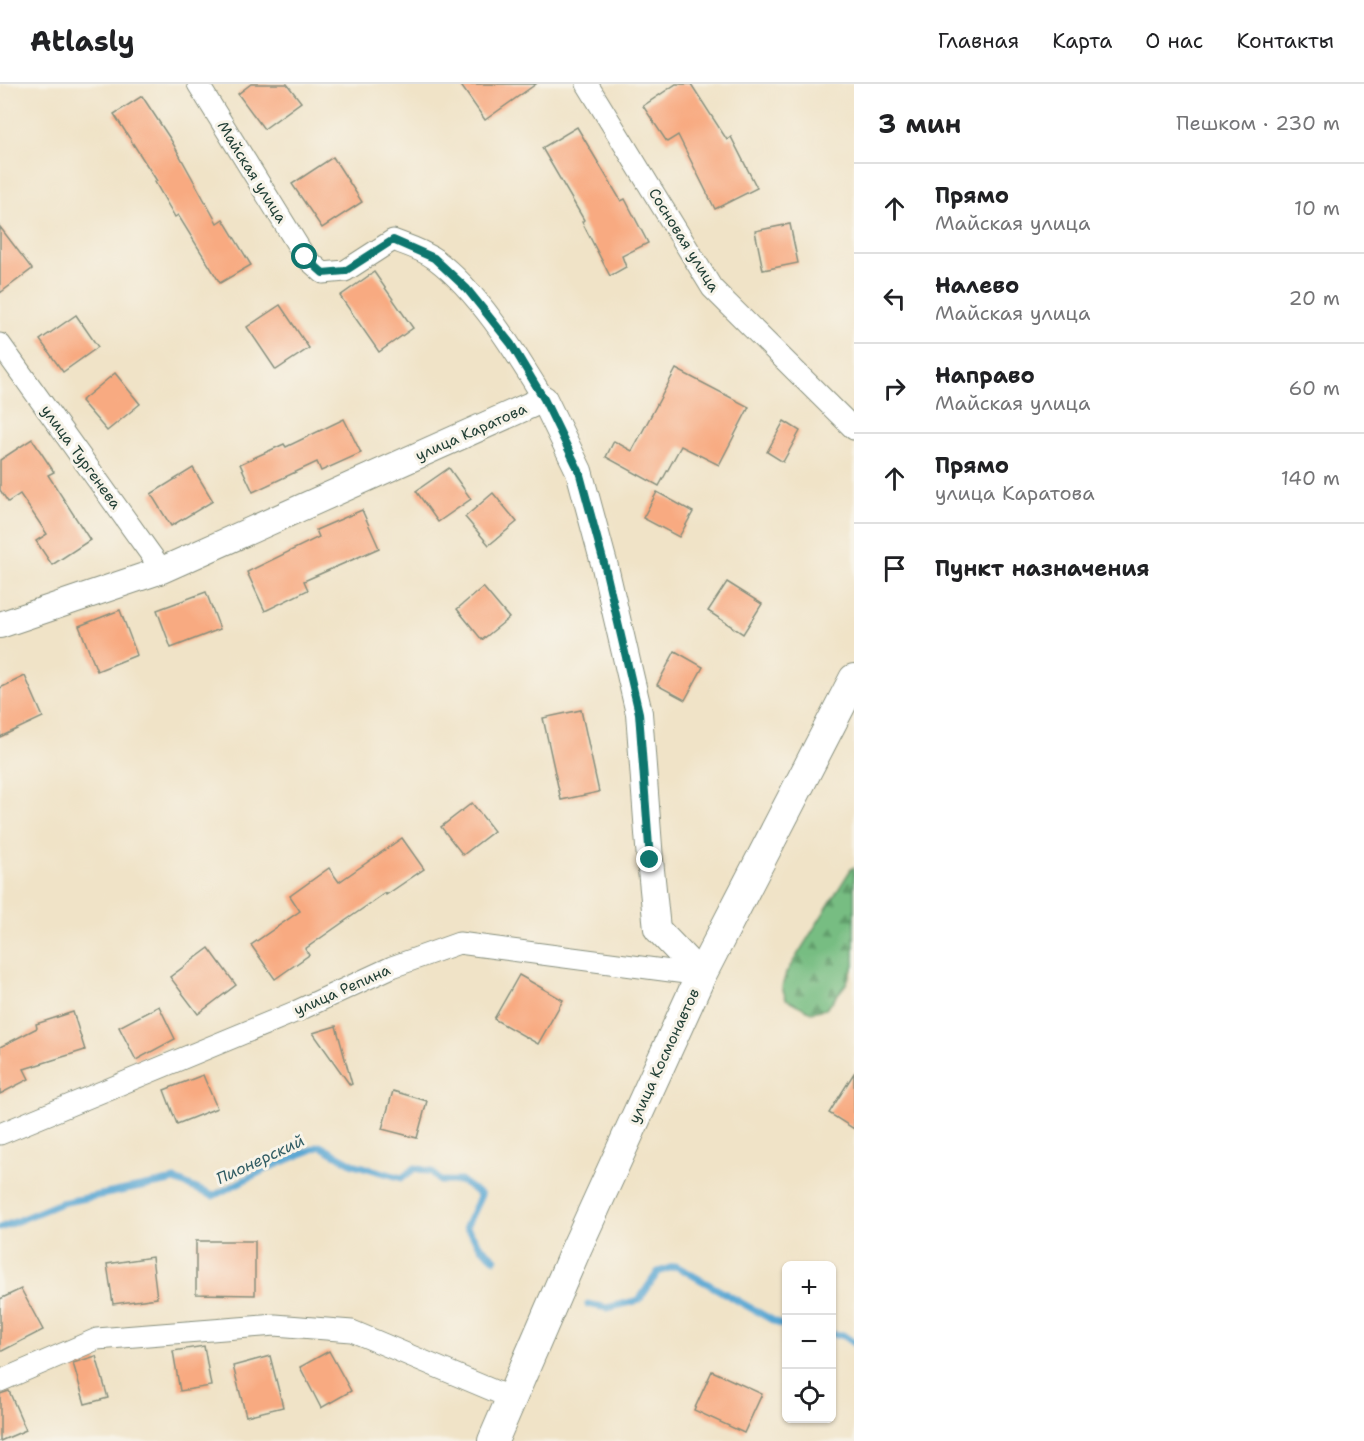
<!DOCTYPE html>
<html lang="ru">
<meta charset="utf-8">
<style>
:root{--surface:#fff;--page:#f6f6f6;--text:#202124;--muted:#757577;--line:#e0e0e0}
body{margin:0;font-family:"Shantell Sans",sans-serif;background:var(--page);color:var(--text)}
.controls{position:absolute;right:18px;bottom:18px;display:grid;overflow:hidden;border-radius:9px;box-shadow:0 2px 4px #0004}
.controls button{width:54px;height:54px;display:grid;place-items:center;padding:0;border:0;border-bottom:2px solid var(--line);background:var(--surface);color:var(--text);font:30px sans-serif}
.stop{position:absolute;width:18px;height:18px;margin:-14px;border:4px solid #0f766e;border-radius:50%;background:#fff}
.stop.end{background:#0f766e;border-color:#fff;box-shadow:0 2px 6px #0008}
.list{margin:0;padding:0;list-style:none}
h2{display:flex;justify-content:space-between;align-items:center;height:78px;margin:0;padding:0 24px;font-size:26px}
h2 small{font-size:20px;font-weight:400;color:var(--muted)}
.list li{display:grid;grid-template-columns:39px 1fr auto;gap:18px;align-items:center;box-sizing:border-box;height:90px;padding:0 24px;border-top:2px solid var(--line)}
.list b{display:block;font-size:22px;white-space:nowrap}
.list p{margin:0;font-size:20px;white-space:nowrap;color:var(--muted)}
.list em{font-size:20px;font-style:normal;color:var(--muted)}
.icon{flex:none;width:33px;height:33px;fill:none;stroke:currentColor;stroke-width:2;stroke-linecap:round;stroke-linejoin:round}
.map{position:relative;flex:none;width:854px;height:1357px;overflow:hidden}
header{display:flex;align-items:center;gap:36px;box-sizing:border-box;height:84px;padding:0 30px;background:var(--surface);border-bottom:2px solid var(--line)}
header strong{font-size:28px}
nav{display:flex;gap:33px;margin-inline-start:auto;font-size:21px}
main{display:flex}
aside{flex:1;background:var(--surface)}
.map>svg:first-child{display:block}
.forest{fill:url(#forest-firs);stroke:#4b7d5b;stroke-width:1.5}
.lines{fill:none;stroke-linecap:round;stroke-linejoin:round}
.stream{stroke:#5aa7d3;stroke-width:7}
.building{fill:#f8aa81}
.minor-casing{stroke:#88907e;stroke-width:23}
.tertiary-casing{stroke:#88907e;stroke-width:28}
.secondary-casing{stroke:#88907e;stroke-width:32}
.minor{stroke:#fff;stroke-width:21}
.tertiary{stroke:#fff;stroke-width:26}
.secondary{stroke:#fff;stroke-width:30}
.route{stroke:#0f766e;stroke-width:8}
.labels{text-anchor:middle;stroke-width:6;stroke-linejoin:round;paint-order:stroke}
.street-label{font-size:15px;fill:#1f3d34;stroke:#f7f3e8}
.water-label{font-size:16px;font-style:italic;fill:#315d64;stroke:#f7f3e8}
</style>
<header>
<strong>Atlasly</strong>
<nav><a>Главная</a><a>Карта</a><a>О нас</a><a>Контакты</a></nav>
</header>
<main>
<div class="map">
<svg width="854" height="1357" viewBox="0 0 854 1357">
<defs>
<pattern id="forest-firs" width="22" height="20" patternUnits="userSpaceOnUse" patternTransform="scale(1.5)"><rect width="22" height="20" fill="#77bd82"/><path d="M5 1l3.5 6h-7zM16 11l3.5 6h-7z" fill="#619b6b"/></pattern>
</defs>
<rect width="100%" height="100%" fill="#f7f3e8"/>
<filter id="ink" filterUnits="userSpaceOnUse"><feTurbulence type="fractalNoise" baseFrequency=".0167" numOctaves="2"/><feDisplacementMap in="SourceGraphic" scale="12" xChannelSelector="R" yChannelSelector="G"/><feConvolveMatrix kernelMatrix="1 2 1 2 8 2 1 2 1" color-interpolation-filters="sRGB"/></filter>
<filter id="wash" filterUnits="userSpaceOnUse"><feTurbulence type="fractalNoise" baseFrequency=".008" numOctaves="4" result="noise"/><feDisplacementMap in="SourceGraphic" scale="24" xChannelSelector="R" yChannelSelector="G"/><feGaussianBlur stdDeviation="1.35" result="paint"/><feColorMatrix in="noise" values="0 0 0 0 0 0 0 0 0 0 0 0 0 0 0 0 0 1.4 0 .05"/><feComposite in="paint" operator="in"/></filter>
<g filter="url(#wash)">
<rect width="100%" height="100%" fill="#f0e3c7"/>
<polygon class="forest" points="854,783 854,881 846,900 826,925 811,928 786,915 782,903 786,889 851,785"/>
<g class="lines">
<g class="stream">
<polyline points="0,1144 61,1119 175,1096 213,1112 266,1085 320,1062 353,1080 402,1094 415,1084 432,1088 440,1097 461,1097 481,1111 466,1143 480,1162 495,1175"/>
<polyline points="588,1220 607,1224 639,1216 658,1188 676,1182 781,1241 786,1242"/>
<polyline points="832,1250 843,1251 854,1259"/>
</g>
</g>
<g id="blocks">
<g class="building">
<polygon points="251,0 287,0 301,18 264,45 238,10"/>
<polygon points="460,0 536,0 485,36"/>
<polygon points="676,0 691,0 727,56 731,53 757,104 715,125 678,51 667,58 643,22"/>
<polygon points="142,12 171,56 217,139 223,135 251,181 220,199 178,131 175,133 155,98 157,97 114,30"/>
<polygon points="577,43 621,117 625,115 648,159 622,172 626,183 610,192 582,138 584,136 542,64"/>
<polygon points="333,73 362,118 322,144 292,100"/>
<polygon points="790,140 798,179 763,186 755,147"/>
<polygon points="0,143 32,185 0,209"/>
<polygon points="374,188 413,244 379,268 340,212"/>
<polygon points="280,221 309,264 276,286 247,243"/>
<polygon points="76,231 98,263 63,288 40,256"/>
<polygon points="676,285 749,323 719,381 681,362 659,402 606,373 614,357 632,367"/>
<polygon points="115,289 140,320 107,347 81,317"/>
<polygon points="344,335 361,369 321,387 317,378 253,408 240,380 284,360 286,363"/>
<polygon points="784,337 800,347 783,378 767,368"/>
<polygon points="32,355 54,388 48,391 90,456 52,481 36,457 47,450 20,410 8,418 0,406 0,376"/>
<polygon points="193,384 213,417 171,442 151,410"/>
<polygon points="449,384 471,415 438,438 416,407"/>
<polygon points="657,408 693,428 679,453 643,434"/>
<polygon points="493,409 517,438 489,461 465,433"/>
<polygon points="362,426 379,464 304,497 308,506 265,527 247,488 319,453 316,446"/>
<polygon points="727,498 762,520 743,550 708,527"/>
<polygon points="483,503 509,534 482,556 457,525"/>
<polygon points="206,508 220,545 171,564 157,526"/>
<polygon points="120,526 137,571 97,587 79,542"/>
<polygon points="675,567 703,583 685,616 657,601"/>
<polygon points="25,592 43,633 0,653 0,604"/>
<polygon points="581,626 599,708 561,716 543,634"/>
<polygon points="472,719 494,747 463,771 441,743"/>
<polygon points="402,754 424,785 386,811 385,809 305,865 309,871 275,895 251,861 300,827 290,812 329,784 339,798"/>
<polygon points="209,864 236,901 198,930 170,893"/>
<polygon points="519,891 563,916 538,960 494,935"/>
<polygon points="159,922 175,955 136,976 119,943"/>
<polygon points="73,928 85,966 24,985 29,995 0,1010 0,963 37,944 36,940"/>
<polygon points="336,942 352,1000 350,1001 313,949"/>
<polygon points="854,989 854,1045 829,1029"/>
<polygon points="203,991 217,1024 177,1040 164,1006"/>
<polygon points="393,1007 427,1017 417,1054 382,1045"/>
<polygon points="196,1157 255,1157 255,1211 196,1210"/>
<polygon points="152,1173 157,1214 113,1220 107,1180"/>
<polygon points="21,1205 43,1246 0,1268 0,1215"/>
<polygon points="204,1262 211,1302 180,1307 173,1267"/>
<polygon points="329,1267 351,1307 321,1324 300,1283"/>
<polygon points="96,1272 108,1314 85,1320 73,1279"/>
<polygon points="270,1272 283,1323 246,1332 233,1282"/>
<polygon points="712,1287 762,1310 744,1349 694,1326"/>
<polygon points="9,1307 26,1346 0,1357 0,1310"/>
</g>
</g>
</g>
<g filter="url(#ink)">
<use href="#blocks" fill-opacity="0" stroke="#88907e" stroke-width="1.5"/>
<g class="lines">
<g class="minor-casing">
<g id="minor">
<path d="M 198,0 L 305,173 L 323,189 L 345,187 L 393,156 C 406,161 423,166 435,175 C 479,208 515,268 544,315"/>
<polyline points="587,0 712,204 854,345"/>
<polyline points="0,260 162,486"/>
<polyline points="0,1050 297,927 392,883 459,859 701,891"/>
<polyline points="0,1297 97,1255 275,1241 352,1247 511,1314"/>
</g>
</g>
<g class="tertiary-casing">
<polyline id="tertiary" points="0,541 162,486 544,315 579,387 605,483 639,629 650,776 657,845 701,891"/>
</g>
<g class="secondary-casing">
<polyline id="secondary" points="493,1357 576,1165 701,891 854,595"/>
</g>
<use href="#minor" class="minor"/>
<use href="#tertiary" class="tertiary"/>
<use href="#secondary" class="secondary"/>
</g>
</g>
<g class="lines" filter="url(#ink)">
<polyline class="route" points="305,173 323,189 345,187 393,156 434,174 467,205 511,260 544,315 579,387 605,483 639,629 650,776"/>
</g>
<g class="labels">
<g class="street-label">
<text transform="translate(252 88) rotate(58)" y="5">Майская улица</text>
<text transform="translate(684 156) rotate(58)" y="5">Сосновая улица</text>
<text transform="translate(471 348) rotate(-24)" y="5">улица Каратова</text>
<text transform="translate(81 373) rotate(54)" y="5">улица Тургенева</text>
<text transform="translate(342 906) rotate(-24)" y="5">улица Репина</text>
<text transform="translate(664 972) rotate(-65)" y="5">улица Космонавтов</text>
</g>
<g class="water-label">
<text transform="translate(260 1075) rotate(-25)" y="6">Пионерский</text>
</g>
</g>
</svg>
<div class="controls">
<button>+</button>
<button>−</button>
<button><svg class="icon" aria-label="locate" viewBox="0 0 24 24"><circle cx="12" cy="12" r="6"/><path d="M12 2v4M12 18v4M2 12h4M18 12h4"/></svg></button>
</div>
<div class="stop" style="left:305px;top:173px"></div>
<div class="stop end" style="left:650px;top:776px"></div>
</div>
<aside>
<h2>3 мин<small>Пешком · 230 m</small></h2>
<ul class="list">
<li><svg class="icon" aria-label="ahead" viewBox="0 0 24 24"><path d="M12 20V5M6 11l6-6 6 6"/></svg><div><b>Прямо</b><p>Майская улица</p></div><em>10 m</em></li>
<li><svg class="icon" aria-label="left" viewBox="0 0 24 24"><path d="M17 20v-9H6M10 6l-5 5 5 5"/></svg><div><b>Налево</b><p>Майская улица</p></div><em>20 m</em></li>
<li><svg class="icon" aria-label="right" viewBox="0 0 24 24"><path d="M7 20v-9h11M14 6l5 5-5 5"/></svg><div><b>Направо</b><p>Майская улица</p></div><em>60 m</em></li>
<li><svg class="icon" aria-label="ahead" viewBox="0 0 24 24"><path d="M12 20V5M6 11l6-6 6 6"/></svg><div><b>Прямо</b><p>улица Каратова</p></div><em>140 m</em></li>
<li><svg class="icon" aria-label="arrive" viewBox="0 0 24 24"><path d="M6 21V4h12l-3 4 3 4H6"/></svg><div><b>Пункт назначения</b></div></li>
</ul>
</aside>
</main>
